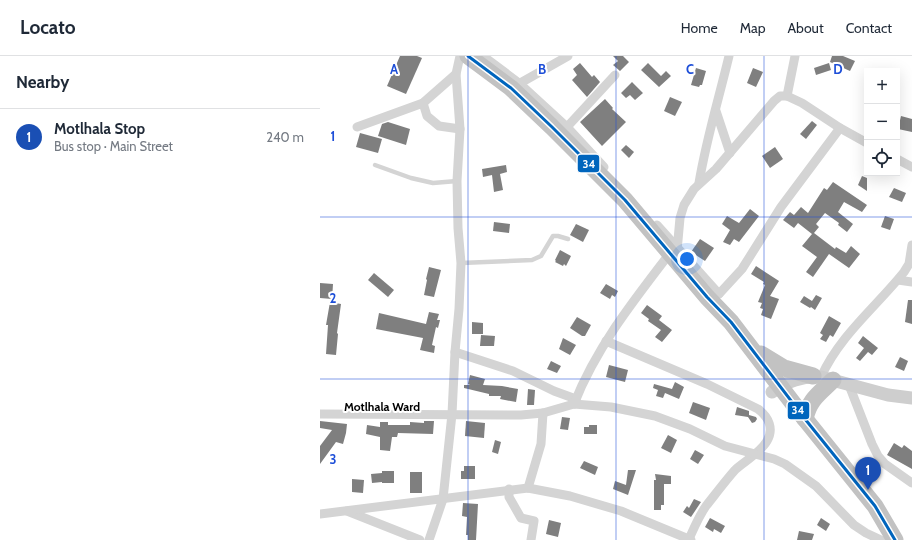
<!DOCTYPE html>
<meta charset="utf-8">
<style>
:root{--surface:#fff;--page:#f2f2f3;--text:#1f2937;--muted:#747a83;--line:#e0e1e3;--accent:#787878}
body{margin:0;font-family:Cabin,sans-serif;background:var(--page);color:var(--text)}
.controls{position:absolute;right:12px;top:12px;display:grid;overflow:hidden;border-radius:0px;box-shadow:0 4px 16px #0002}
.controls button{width:36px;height:36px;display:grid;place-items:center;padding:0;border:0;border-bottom:1px solid var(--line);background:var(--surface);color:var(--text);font:20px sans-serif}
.you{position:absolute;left:367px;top:203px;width:14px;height:14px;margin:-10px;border:3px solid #fff;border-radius:50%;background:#1a73e8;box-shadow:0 0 0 6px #1a73e833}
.badge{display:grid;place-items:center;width:26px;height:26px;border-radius:50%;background:var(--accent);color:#fff;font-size:13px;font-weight:700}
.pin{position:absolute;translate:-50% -33px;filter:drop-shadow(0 1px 2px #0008)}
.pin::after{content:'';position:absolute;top:21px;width:14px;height:12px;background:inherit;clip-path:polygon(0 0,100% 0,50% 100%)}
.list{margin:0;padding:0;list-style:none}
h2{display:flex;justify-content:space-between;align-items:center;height:52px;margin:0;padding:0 16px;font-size:17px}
h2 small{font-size:13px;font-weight:400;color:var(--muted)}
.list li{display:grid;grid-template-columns:26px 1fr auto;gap:12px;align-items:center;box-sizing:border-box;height:56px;padding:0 16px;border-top:1px solid var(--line)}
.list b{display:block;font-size:15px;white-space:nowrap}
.list p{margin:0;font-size:13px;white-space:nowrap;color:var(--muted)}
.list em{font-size:13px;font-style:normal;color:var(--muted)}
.icon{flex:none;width:22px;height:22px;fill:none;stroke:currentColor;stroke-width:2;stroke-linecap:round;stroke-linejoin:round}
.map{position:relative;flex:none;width:592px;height:484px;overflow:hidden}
header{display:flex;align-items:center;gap:24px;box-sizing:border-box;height:56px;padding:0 20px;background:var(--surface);border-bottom:1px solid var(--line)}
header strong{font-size:19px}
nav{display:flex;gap:22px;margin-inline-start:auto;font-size:14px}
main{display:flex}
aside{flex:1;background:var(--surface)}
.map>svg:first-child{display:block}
.building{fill:#7f7f7f}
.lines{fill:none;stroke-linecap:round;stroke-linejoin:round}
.lane{stroke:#d4d4d4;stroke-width:4.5}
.street{stroke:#d4d4d4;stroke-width:9}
.secondary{stroke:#cecece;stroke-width:13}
.highway{stroke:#c2c2c2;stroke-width:17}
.bus-1-casing{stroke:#fff;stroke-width:6}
.bus-1{stroke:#0065bd;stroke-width:3}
.grid{fill:none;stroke:#1d4ed8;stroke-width:1;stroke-opacity:0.55}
.labels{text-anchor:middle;stroke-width:4;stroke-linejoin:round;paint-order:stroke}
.neighbourhood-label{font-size:12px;font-weight:bold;fill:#000;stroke:#fff}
.grid-label{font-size:13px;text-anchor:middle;font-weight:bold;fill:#1d4ed8;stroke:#fff;stroke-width:4;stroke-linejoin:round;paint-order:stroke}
.line-badge{stroke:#fff;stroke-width:1.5}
.badge-label{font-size:11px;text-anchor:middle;font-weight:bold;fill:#fff}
</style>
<header>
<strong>Locato</strong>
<nav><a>Home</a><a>Map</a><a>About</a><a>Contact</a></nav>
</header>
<main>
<aside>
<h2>Nearby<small></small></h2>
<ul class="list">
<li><span class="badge" style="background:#1a4fb4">1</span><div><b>Motlhala Stop</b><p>Bus stop · Main Street</p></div><em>240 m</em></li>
</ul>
</aside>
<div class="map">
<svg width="592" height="484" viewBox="0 0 592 484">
<rect width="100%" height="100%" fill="#fff"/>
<g class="building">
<polygon points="80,0 97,0 102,2 86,38 67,30"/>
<polygon points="293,0 303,0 309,6 300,15 293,9 298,5"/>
<polygon points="512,0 523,0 535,5 530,15 510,6"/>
<polygon points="260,7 272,21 274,19 280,26 267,41 252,24 257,19 253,13"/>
<polygon points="328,7 341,20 346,15 351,20 339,31 321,14"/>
<polygon points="509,7 511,14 496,19 494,12"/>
<polygon points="376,12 386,15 382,29 380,29 379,31 371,29"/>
<polygon points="433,12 443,16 436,31 427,27"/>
<polygon points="312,26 323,37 315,44 310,39 306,42 301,37"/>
<polygon points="350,41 362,46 355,60 344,55"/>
<polygon points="285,43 293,52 292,53 306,66 282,90 260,66"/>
<polygon points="581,60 592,63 592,76 578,73"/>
<polygon points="492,65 497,69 486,83 480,78"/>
<polygon points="68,66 90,73 86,89 58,80 62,68"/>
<polygon points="40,77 62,83 58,97 36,91"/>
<polygon points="306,89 314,96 309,102 301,94"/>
<polygon points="455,91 463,103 450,112 442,100"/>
<polygon points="186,109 187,116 180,118 183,134 174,136 172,119 163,121 162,113"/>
<polygon points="542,120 547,122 547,135 538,129"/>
<polygon points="513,126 547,149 542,156 524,146 518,156 533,168 527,176 518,169 519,167 505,157 496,168 499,171 494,177 515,193 516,191 526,197 531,190 540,198 529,212 509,198 493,221 486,216 497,201 482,190 492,178 478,167 474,172 463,164 470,156 474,159 481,151 488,157 504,132 507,134"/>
<polygon points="574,132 586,137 582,146 569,141"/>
<polygon points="430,153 439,160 419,186 414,183 410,189 403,186 410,174 402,168 407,160 419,167"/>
<polygon points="565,160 574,163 570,174 561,171"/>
<polygon points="174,166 190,168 189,177 173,175"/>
<polygon points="256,168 269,174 263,186 250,179"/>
<polygon points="380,183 394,192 385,205 371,196"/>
<polygon points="240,194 251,200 246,210 244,208 243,210 235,206 236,205 235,204"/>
<polygon points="436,210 459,225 450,240 459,243 451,263 441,259 443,253 440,252 442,247 438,246 445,229 443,228 444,226 431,218"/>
<polygon points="109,211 121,214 114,241 104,239 107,224 106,223"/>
<polygon points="54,217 74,234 68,241 48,224"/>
<polygon points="0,227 13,228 12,243 0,242"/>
<polygon points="286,228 298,235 295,241 292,239 290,243 280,237"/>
<polygon points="496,239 502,242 495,254 491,251 490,252 480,246 484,240 492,245"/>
<polygon points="588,244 592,244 592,268 585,266"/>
<polygon points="10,246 21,248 17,277 18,278 16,299 6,298 8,269 6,269"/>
<polygon points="327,249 342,260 339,264 352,274 342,286 335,281 341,274 328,265 329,263 321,257"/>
<polygon points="109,256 119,258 117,264 120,264 118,272 116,271 112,289 115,290 114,297 100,294 103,282 56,273 59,257 106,268"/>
<polygon points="509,260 521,267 513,281 510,279 506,286 500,283 503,279 500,277"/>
<polygon points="257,261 271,269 265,280 262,280 250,272"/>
<polygon points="152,266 163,267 163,278 152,278"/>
<polygon points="161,279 175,280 174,290 160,290"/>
<polygon points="543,280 558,292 552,299 548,296 540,305 536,302 544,292 538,287"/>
<polygon points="243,282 256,289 250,299 239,293"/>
<polygon points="580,301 588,305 584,315 575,311"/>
<polygon points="231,305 241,310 237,317 227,313"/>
<polygon points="289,309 308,314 305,326 286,321"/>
<polygon points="150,319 165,323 163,329 182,330 198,333 196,346 180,343 181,340 169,340 169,338 144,332 144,329 150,329 148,328"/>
<polygon points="355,326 364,331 359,343 345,337 343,342 336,340 338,334 333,332 334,328 352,333"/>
<polygon points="208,333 215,334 214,349 207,349"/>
<polygon points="373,346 390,352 386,364 369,357"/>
<polygon points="417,351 429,355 429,359 436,361 437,363 435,366 432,367 428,361 415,359"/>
<polygon points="242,361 250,362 248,374 240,373"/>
<polygon points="0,365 27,368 26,377 23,388 16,386 0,408 0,390 12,374 0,372"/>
<polygon points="104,365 114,365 113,378 78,377 77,381 72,381 70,395 60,394 60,381 46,378 47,369 60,371 60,366 68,366 68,369 90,369 90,366 104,367"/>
<polygon points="146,365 165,367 164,382 145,380"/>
<polygon points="269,369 277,369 277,378 264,378 264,371 269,371"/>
<polygon points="348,379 357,384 351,397 341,392"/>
<polygon points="175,384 181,386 178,398 172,396"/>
<polygon points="574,387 582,392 584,389 592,395 592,413 567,399"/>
<polygon points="375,394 384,399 378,408 370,403"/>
<polygon points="549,403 556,411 546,420 538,411"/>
<polygon points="264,405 278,411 275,419 260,412"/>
<polygon points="144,410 155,410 155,423 141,423 141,415 144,415"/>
<polygon points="308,414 316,414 308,439 293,433 295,425 306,429"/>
<polygon points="62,415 74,415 74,427 62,427 62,426 52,427 51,418 62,417"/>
<rect x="90" y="416" width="12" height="21"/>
<polygon points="335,418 351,420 351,428 344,428 344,449 341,449 341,454 334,454 334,424 336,424"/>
<polygon points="32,423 44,424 43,437 32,436"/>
<polygon points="374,443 381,446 371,461 363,456 367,450 369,452"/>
<polygon points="143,447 158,448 156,484 148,484 148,479 146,479 147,461 142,460"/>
<polygon points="390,462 405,470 401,477 394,473 393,476 385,471"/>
<polygon points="501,462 510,468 506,475 497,469"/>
<polygon points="229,464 241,467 238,481 226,478"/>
<polygon points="479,475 494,478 492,484 477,484"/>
</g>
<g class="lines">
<g class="lane">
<polyline points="55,109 91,122 113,127 137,125"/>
<polyline points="141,207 212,204 221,200 233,180 238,180 248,183"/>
</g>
<g class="street">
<polyline points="163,0 199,27 247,71 284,111"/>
<polyline points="195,30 248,0"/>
<polyline points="467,40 475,0"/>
<polyline points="103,47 107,60 119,70 140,73"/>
<polyline points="396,55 410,97"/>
<polyline points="37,71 103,47 136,18"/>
<polyline points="247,71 295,19"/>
<polyline points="577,103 592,111"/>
<path d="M 379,127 C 386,84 399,42 409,0"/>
<polyline points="337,169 399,238"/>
<polyline points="357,195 360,162 364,149 374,133 396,113 454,45 460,40 467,40 482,47 520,72 547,87"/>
<polyline points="578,224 592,226"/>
<polyline points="394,239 399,238 422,213 461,151 520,72"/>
<path d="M 286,285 L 387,328 L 438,353 C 449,361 454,373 447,385 C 440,397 425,405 415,414 C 406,424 394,440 386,450 C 379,460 374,472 369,483"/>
<polyline points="135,296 193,315 234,335 256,343"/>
<path d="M 501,321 C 520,279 556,251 584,216 L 589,208 L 592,189"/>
<polyline points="529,329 552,388 558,400 565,408 592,427"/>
<path d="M 254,348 C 276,292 313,245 350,197"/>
<polyline points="0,358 201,359 223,357 254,348 291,351 335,360 370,373 405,390 454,403 465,408 496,430 534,469 546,477 561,484"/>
<polyline points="208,432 221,388 223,357"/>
<polyline points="189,433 189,441 201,462 214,465 211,484"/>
<polyline points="27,455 100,484"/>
<polyline points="0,458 208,432 250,440 301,455 371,484"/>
<polyline points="109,484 123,443 132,358 135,296 139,253 141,207 138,172 137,125 140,73 136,18 140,0"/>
</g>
<path class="secondary" d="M 452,336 C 465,326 484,319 501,321 L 568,339 L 592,342"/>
<g class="highway">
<polyline points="148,0 191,32 232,71 305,144 387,241 411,266 485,363 555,450 575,484"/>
<polyline points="441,298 464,312 493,320"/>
<path d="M 485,363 C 489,343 500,337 513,324"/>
</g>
<g class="bus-1-casing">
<polyline id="bus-1" points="148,0 191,32 232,71 305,144 387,241 411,266 485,363 555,450 575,484"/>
</g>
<use href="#bus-1" class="bus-1"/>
</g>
<path class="grid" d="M 148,0 L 148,484M 296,0 L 296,484M 444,0 L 444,484M 0,161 L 592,161M 0,323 L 592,323"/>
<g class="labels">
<g class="neighbourhood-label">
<text x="62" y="355">Motlhala Ward</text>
</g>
</g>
<g class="grid-label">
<text x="74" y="18">A</text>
<text x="222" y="18">B</text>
<text x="370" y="18">C</text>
<text x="518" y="18">D</text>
<text x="13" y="85">1</text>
<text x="13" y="247">2</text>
<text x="13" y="408">3</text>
</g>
<g class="line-badge">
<rect x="257" y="98" width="23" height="19" rx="4" fill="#0065bd"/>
<rect x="467" y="345" width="23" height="19" rx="4" fill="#0065bd"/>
</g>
<g class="badge-label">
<text x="269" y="112">34</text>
<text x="478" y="358">34</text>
</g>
</svg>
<div class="controls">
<button>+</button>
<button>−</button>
<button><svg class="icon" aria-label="locate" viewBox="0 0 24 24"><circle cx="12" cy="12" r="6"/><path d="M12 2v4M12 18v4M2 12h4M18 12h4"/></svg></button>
</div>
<div class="you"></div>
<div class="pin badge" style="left:548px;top:434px;background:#1a4fb4">1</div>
</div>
</main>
